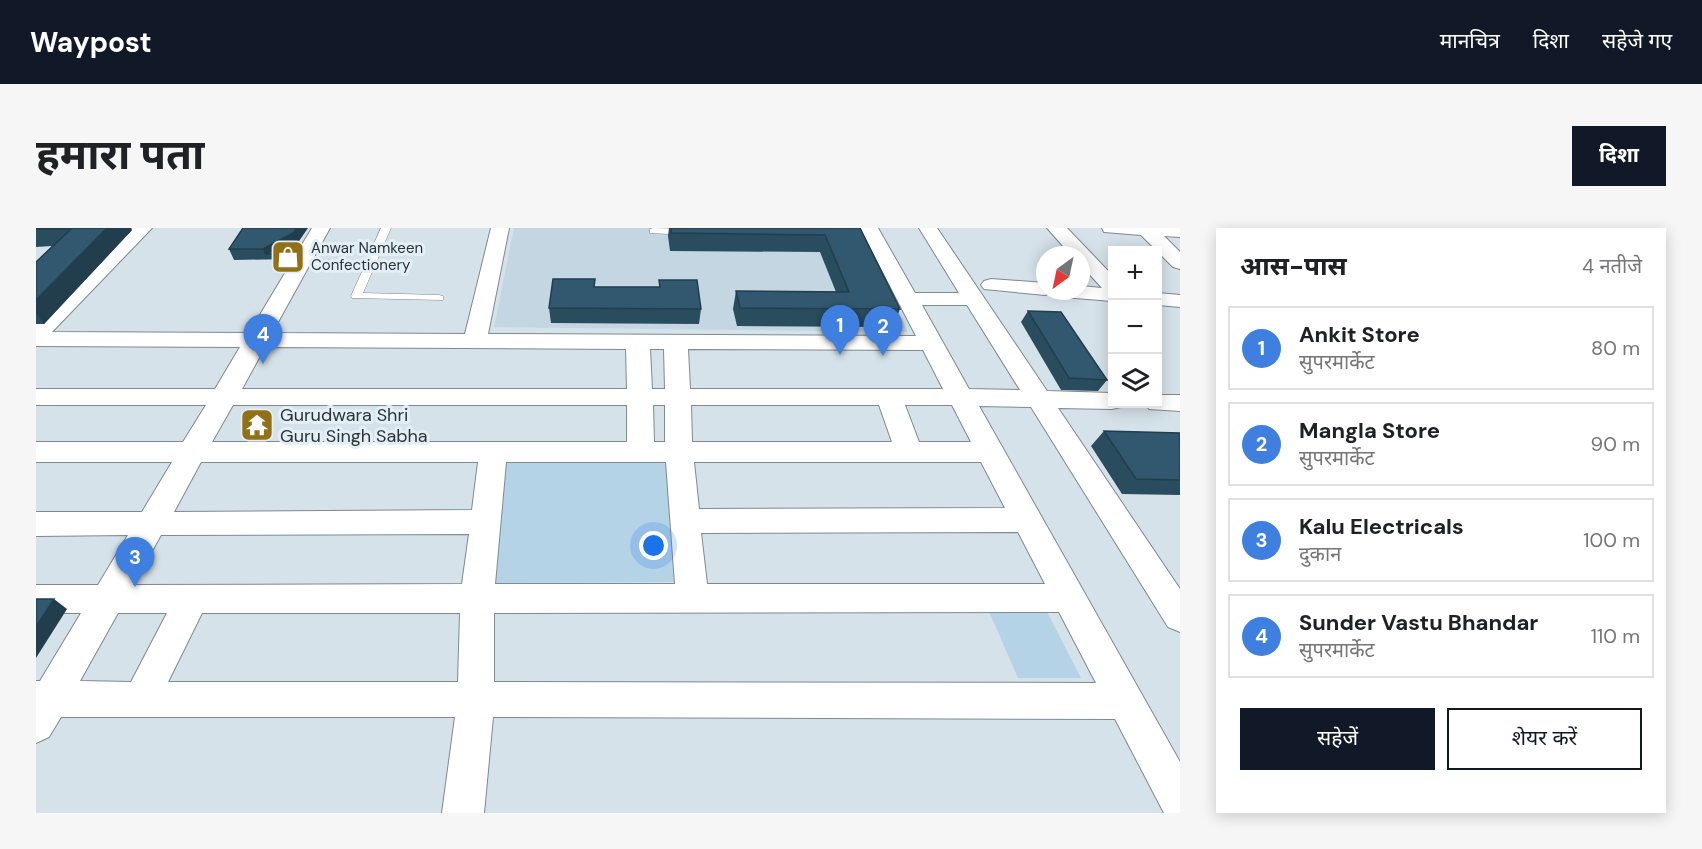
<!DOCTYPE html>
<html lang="hi">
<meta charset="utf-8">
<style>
:root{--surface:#fff;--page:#f6f6f6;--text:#202124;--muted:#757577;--line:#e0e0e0;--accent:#111827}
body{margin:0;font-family:"DM Sans","Noto Sans Devanagari",sans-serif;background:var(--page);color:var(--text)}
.controls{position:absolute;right:18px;top:18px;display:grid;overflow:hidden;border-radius:0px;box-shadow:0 3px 15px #0003}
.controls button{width:54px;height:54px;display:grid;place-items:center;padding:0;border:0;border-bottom:2px solid var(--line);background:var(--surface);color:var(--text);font:30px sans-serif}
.compass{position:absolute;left:1000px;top:18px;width:54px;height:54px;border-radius:50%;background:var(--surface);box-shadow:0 3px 15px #0003;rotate:213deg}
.you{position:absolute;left:618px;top:318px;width:21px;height:21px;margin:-15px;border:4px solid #fff;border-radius:50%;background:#1a73e8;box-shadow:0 0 0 9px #1a73e833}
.badge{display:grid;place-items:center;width:39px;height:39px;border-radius:50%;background:var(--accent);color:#fff;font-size:20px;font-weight:700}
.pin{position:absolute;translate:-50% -50px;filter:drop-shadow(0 2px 3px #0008)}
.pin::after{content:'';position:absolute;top:32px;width:21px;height:18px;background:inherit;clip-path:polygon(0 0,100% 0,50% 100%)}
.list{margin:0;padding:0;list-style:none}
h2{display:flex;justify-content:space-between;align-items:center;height:78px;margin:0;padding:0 24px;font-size:26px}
h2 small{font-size:20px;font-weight:400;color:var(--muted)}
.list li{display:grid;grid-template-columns:39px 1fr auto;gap:18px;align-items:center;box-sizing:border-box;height:84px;margin:0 12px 12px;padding:0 12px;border:2px solid var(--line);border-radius:0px}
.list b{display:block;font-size:22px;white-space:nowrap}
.list p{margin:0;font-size:20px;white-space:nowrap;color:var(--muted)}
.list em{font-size:20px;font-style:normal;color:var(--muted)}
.actions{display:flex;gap:12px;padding:18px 24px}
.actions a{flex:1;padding:14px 0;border:2px solid var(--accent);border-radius:0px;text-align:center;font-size:21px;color:var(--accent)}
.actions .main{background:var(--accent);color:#fff}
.icon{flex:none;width:33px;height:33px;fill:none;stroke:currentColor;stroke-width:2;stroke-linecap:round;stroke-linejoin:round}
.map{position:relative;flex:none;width:1144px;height:585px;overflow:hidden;border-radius:0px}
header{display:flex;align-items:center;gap:36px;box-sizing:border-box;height:84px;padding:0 30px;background:var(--accent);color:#fff}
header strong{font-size:28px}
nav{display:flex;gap:33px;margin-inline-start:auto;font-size:21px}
.intro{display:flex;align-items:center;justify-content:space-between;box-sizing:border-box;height:144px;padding:0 36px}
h1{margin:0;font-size:42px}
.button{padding:15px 27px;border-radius:0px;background:var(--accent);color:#fff;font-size:21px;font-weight:700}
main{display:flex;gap:36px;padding:0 36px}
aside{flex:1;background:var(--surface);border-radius:0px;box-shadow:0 3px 15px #0003}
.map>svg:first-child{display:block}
.built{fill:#c3d6e1}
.green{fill:#b5d3e7}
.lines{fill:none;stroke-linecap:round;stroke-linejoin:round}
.service-casing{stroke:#7e8990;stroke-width:1}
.minor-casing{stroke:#7e8990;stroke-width:2}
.service{fill:#fff;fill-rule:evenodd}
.minor{fill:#fff;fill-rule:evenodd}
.wall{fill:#2a4c5f}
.shaded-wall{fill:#223e4d}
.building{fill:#31586e;stroke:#223e4d;stroke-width:1.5}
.labels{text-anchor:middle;stroke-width:6;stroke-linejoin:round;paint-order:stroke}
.far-poi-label{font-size:15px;fill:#2c3134;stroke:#e3eff7;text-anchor:start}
.poi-label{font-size:18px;fill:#2c3134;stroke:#e3eff7;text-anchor:start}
</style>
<header>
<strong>Waypost</strong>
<nav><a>मानचित्र</a><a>दिशा</a><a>सहेजे गए</a></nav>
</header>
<div class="intro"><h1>हमारा पता</h1><a class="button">दिशा</a></div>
<main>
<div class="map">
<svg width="1144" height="585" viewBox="0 0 1144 585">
<rect width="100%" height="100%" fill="#d6e2ea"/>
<polygon class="built" points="478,0 820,0 872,104 458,99"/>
<g class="green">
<polygon points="631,234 643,354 451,355 466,235"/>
<polygon points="951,379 1009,380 1045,450 982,450"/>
</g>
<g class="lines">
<g class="service-casing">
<g id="service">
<polygon points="345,0 355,0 327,65 403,67 407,68 407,72 316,70 315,68 328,39 265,37 260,34 265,31 330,33"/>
<polygon points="617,0 653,1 658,4 653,7 614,5 614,1"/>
</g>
</g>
<g class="minor-casing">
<g id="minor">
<path d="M 96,0 L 116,0 L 16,104 L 213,105 L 276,0 L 294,0 L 236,105 L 429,106 L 455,0 L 473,0 L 452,106 L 880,108 L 824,0 L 842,0 L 879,65 L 923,65 L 883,0 L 901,0 L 1011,163 L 1076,165 L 1076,176 L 1087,176 L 1085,179 L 1076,181 L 1022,180 L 1144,361 L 1144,404 L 1132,399 L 995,179 L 943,178 L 1144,534 L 1144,585 L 1128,585 L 1079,491 L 457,489 L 448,585 L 406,585 L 419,489 L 25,489 L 13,509 L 0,515 L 0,453 L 4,453 L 45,385 L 0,385 L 0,357 L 62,357 L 92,307 L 0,308 L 0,284 L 106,284 L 136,234 L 0,234 L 0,214 L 147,214 L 170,177 L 0,177 L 0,161 L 179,161 L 204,119 L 0,118 L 0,94 ZM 886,77 L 931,77 L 984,162 L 933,161 ZM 229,119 L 590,121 L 591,161 L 206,161 ZM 614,121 L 628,121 L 629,161 L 616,161 ZM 652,121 L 887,122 L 907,161 L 654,161 ZM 197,177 L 591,177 L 591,214 L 176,214 ZM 617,177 L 629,177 L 629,214 L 618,214 ZM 655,177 L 843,177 L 856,214 L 656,214 ZM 869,177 L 916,177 L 935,214 L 883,214 ZM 165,234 L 442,234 L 436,282 L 138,284 ZM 470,234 L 630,234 L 639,356 L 459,356 ZM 658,234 L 945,234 L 969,280 L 663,281 ZM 982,304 L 1009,356 L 671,356 L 665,305 ZM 433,306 L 426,356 L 97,357 L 125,307 ZM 1023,384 L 1060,455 L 458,454 L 458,385 ZM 82,385 L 131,385 L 95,454 L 44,453 ZM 166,385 L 424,385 L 422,454 L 132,454 Z"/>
<polygon points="1011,0 1031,0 1076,47 1076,73 1027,69 1020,67 1017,64 1009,67 948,61 945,57 948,53 955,51 1009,55 1009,63 1045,63 1045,58 1066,60 1045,37 1045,27 1035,27"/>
<polygon points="1066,0 1144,0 1144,9 1128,8 1144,24 1144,41 1137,39 1105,7 1068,4"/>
<polygon points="1122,65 1144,67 1144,79 1122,77"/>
<polygon points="1122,167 1144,167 1144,183 1113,181 1110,176 1122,176"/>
</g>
</g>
<use href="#service" class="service"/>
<use href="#minor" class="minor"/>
</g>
<g class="wall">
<polygon points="0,0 96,2 8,96 0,96 0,34 16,18 0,19"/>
<polygon points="633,0 824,0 864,81 857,99 701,98 697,81 700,63 800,64 784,24 634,23 632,8"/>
<polygon points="261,16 255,31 198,32 193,21"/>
<polygon points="623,52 665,81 663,96 515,95 513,80 559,59 623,59"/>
<polygon points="992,83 1071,152 1062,163 1025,162 985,94"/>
<polygon points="1068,203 1144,205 1144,267 1086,266 1055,218"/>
</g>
<g class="shaded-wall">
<polygon points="71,0 95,0 96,2 8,96 0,85 0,72"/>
<polygon points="261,0 272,0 261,16 255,31 252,25 229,26 227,21"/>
<polygon points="18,371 31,381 0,430 0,399"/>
</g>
<g class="building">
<polygon points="0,0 71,0 0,72 0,34 35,1 0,1"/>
<polygon points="207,0 261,0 257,5 227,21 193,21"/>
<polygon points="635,0 824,0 864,81 704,80 700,63 813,64 789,7 635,5"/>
<polygon points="259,10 252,25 229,26"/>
<polygon points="517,51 559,51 558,59 624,59 623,52 661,52 665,81 513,80"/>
<polygon points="992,83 1025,84 1071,152 1033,150"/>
<polygon points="1068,203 1144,205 1144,252 1100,251"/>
<polygon points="0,371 18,371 0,399"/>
</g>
<defs>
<g id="shop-square" transform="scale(1.725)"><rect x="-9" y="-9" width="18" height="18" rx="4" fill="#927016" stroke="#e3eff7"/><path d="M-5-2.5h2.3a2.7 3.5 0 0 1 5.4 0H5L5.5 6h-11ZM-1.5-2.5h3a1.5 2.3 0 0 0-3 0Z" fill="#fff"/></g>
<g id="temple-square" transform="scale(1.725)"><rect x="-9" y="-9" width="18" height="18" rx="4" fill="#927016" stroke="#e3eff7"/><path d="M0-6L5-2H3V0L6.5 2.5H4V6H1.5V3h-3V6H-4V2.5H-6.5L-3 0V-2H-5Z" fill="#fff"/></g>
</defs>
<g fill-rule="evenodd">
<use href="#shop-square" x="252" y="29"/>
<use href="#temple-square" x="221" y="197"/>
</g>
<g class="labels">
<g class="far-poi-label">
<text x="275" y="25">Anwar Namkeen<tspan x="275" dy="17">Confectionery</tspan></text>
</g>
<g class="poi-label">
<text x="244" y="193">Gurudwara Shri<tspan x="244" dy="21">Guru Singh Sabha</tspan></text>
</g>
</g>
</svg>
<div class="controls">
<button>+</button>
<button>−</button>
<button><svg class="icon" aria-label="layers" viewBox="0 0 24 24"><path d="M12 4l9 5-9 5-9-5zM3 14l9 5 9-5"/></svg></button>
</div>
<svg class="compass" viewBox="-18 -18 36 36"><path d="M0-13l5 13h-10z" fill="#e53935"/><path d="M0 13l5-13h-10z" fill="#757577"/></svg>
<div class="you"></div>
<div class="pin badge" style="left:804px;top:127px;background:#3f7fe0">1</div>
<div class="pin badge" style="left:847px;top:128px;background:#3f7fe0">2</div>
<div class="pin badge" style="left:99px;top:359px;background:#3f7fe0">3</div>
<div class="pin badge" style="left:227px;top:136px;background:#3f7fe0">4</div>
</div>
<aside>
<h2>आस-पास<small>4 नतीजे</small></h2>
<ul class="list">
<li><span class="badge" style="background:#3f7fe0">1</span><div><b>Ankit Store</b><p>सुपरमार्केट</p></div><em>80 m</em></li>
<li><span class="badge" style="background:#3f7fe0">2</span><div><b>Mangla Store</b><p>सुपरमार्केट</p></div><em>90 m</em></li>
<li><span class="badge" style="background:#3f7fe0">3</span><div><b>Kalu Electricals</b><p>दुकान</p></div><em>100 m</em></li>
<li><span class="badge" style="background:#3f7fe0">4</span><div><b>Sunder Vastu Bhandar</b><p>सुपरमार्केट</p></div><em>110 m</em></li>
</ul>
<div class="actions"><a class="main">सहेजें</a><a>शेयर करें</a></div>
</aside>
</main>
